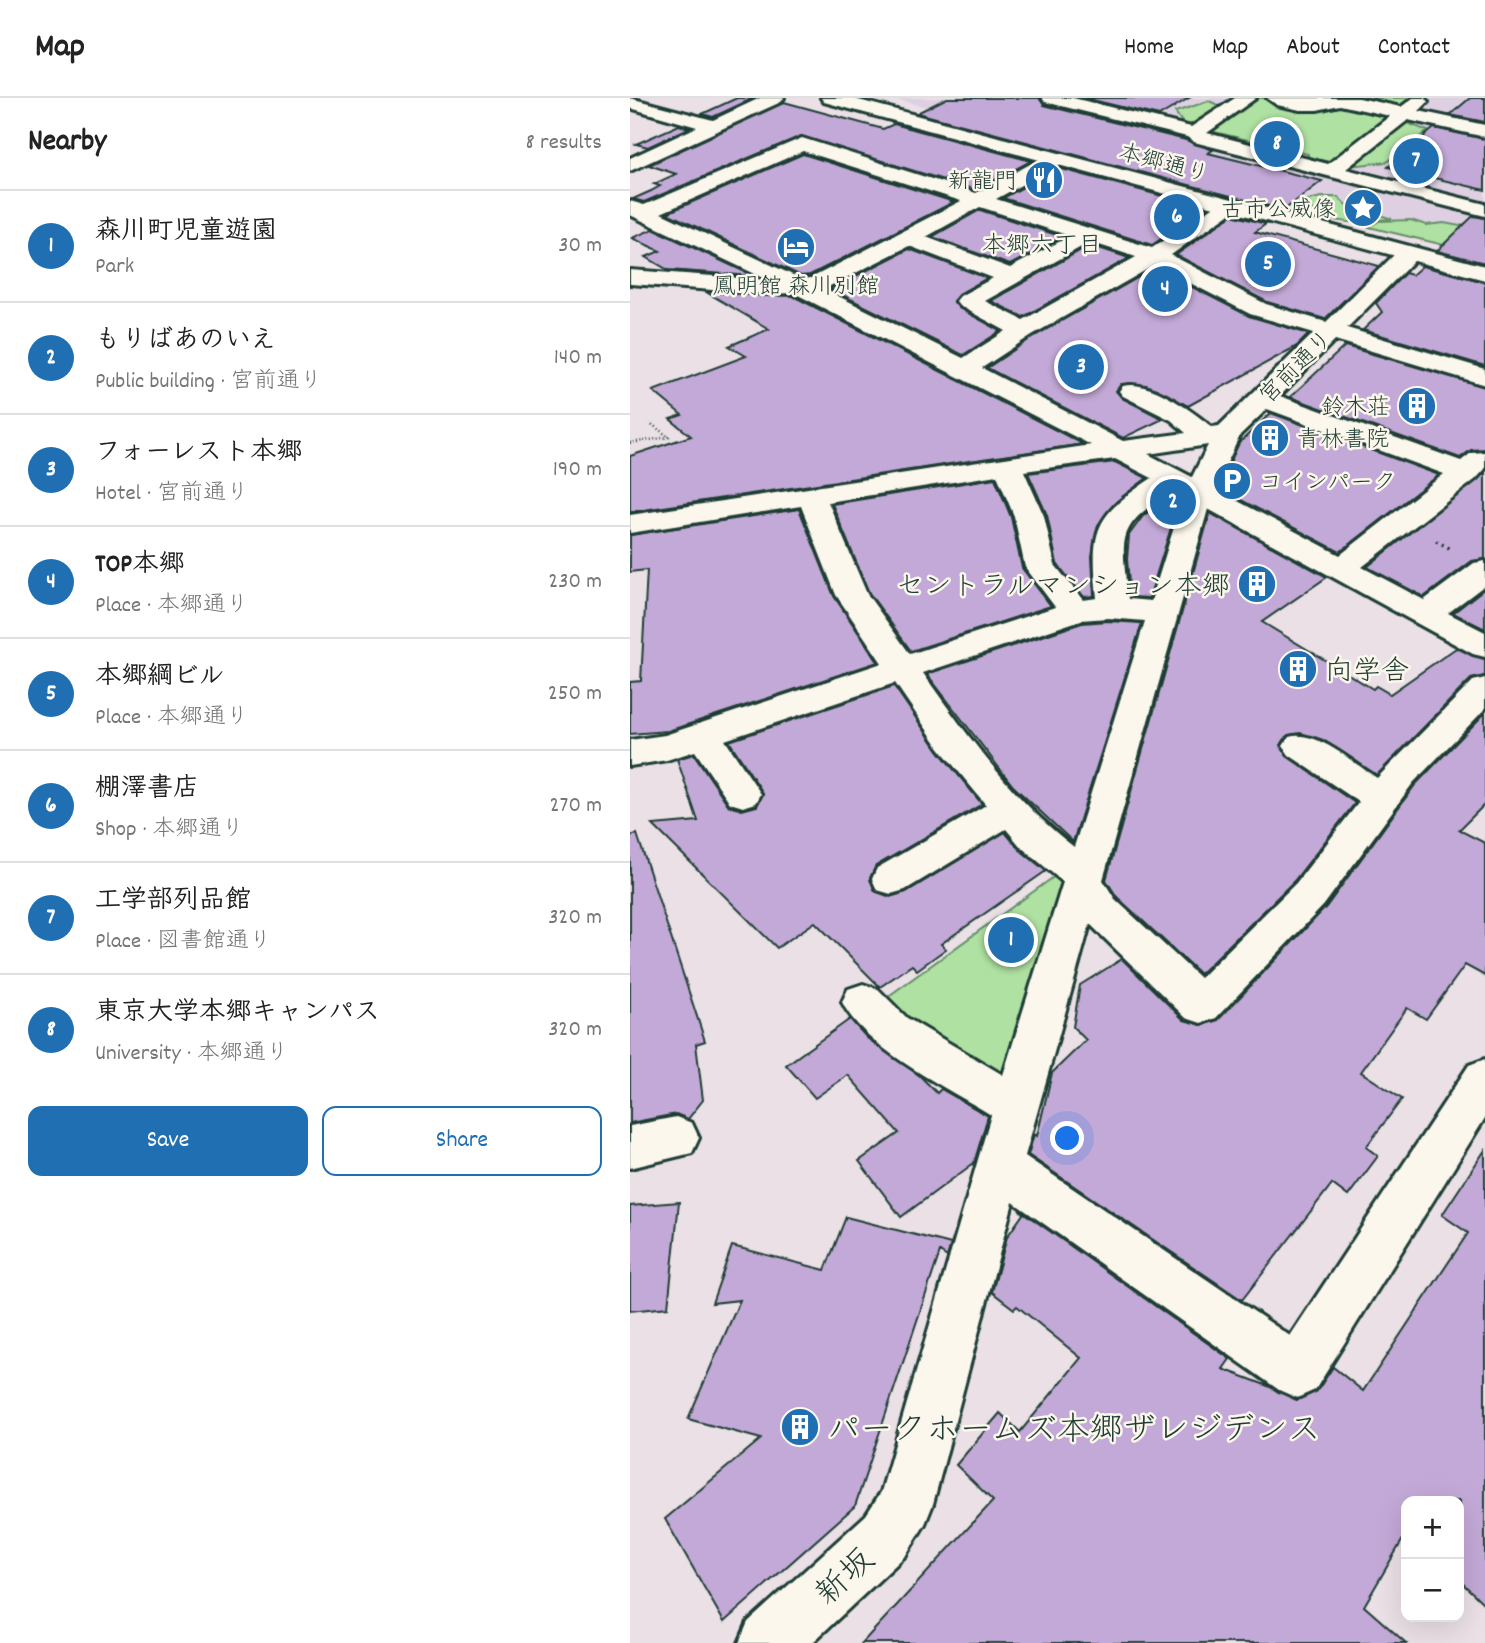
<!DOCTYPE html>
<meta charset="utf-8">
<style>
:root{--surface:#fff;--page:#f2f2f2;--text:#222;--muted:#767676;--line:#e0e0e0;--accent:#1f6fb2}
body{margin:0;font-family:Dekko,"Klee One",sans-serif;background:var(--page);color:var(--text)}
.controls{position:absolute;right:21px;bottom:21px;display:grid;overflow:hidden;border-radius:14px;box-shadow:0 7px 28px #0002}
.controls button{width:63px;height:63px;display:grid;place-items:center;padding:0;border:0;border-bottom:2px solid var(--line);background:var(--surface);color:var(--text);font:35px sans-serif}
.you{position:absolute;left:438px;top:1041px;width:24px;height:24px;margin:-18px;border:5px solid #fff;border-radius:50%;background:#1a73e8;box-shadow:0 0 0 10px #1a73e833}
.badge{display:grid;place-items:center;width:46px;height:46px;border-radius:50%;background:var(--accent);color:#fff;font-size:23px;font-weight:700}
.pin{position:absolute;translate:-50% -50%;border:4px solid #fff;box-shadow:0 2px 7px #0006}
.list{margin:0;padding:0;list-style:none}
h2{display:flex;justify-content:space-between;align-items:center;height:91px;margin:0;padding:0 28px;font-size:30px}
h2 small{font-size:23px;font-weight:400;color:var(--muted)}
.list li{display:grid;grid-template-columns:46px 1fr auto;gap:21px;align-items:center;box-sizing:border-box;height:112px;padding:0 28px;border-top:2px solid var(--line)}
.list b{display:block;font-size:26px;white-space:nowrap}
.list p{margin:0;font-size:23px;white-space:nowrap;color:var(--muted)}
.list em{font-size:23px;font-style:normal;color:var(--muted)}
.actions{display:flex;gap:14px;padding:21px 28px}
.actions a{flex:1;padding:16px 0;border:2px solid var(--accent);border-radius:14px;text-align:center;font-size:24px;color:var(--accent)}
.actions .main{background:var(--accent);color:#fff}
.map{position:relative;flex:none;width:855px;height:1545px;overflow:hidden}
header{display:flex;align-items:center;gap:42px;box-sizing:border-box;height:98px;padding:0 35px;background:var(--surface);border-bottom:2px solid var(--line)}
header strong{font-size:33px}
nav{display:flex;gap:38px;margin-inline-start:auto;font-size:24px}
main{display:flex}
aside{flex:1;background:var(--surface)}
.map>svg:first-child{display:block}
.built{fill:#ded0e2}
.green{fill:#afe1a2;stroke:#678f6b;stroke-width:2}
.building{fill:#c3a9d7;stroke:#1f3d34;stroke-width:2}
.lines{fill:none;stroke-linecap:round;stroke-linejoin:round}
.minor-casing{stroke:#1f3d34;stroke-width:6}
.highway-casing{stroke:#1f3d34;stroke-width:6}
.path-far1{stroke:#1f3d34;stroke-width:2.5;stroke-dasharray:1 2.5;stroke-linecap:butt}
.path{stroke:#1f3d34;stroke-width:3.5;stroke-dasharray:2 4.5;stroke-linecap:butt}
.minor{fill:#fbf7ec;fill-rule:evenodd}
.highway{fill:#fbf7ec;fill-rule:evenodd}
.labels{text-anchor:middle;stroke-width:5;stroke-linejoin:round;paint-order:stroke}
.far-street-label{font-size:23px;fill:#1f3d34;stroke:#fbf7ec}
.far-poi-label{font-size:23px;fill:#1f3d34;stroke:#fbf7ec;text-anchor:end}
.far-neighbourhood-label{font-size:24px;fill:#1f3d34;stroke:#fbf7ec}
.poi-label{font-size:28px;fill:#1f3d34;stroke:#fbf7ec;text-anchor:end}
.near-poi-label{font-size:33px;fill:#1f3d34;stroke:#fbf7ec;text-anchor:start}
.near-street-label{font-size:33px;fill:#1f3d34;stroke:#fbf7ec}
</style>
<header>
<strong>Map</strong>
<nav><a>Home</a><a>Map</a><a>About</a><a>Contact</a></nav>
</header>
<main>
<aside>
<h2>Nearby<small>8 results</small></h2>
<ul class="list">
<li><span class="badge">1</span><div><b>森川町児童遊園</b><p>Park</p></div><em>30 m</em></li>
<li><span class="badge">2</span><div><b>もりばあのいえ</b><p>Public building · 宮前通り</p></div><em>140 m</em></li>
<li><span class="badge">3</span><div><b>フォーレスト本郷</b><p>Hotel · 宮前通り</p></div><em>190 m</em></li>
<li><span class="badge">4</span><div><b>TOP本郷</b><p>Place · 本郷通り</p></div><em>230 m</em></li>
<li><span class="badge">5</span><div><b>本郷綱ビル</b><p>Place · 本郷通り</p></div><em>250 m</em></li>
<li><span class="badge">6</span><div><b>棚澤書店</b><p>Shop · 本郷通り</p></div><em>270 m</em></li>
<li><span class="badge">7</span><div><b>工学部列品館</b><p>Place · 図書館通り</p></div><em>320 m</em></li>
<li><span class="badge">8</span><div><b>東京大学本郷キャンパス</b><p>University · 本郷通り</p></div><em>320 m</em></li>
</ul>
<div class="actions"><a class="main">Save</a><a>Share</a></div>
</aside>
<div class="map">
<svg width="855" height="1545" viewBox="0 0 855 1545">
<rect width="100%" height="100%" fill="#eae0e6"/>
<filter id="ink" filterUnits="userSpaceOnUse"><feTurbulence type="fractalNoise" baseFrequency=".0143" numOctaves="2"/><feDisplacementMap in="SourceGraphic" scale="14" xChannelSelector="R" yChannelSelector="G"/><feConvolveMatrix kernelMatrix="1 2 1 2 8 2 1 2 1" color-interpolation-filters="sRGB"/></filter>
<g filter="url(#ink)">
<polygon class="built" points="261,0 855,0 855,155 692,111"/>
<g class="green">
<polygon points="629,0 784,0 759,18 798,33 757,64 700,70 678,61 678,56 580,33"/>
<polygon points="579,3 604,14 588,25 554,27 545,14"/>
<polygon points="691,99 708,99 720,111 729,110 762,121 718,124 697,121 692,111 679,113 666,110 671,104"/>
<polygon points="851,118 855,119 855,147 814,147 739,129 749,123 781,122 796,127 814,125 830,128"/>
<polygon points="432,773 444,784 383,976 364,982 285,933 256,900"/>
</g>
<g class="building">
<polygon points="107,0 124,0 83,19 72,16"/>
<polygon points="317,0 409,0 414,7 556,42 583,52 578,55 692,83 654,112 287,15"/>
<polygon points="454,0 559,0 529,18"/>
<polygon points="840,0 855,0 855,24 820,17"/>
<polygon points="154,4 253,31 264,26 401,63 346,92 171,38 14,104 3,101 21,93 30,88 24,86 46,76 19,67"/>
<polygon points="49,27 59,30 18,49 6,46"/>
<polygon points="804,30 855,41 855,92 758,69"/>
<polygon points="173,56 324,104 180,177 171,178 37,115"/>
<polygon points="428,70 577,110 522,147 373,100"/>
<polygon points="350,112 433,139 380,167 302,139"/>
<polygon points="602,117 636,126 625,134 749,168 695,221 637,204 546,157"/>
<polygon points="843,118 855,120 855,165 807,153"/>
<polygon points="23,131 124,178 38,172 16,159 30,153 2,140"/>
<polygon points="460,147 499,160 393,219 361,203"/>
<polygon points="279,151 357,180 329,196 323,203 329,210 371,233 333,257 200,191"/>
<polygon points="792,168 855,184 855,268 733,232 752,214 746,205 775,175 782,177"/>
<polygon points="525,170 619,218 679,236 667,248 558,308 516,287 491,286 486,293 492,300 533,321 493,340 357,270 403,239"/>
<polygon points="76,194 163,198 453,346 0,414 0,358 61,338 40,321 52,317 23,293 116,258 99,248 139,231"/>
<polygon points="715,248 855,289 855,351 841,352 830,360 660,299"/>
<polygon points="641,315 809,377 710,454 588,390 609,345"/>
<polygon points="485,364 517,380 486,404 468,427 462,458 464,498 454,499 427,466 417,417 398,375"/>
<polygon points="855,375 855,461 842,463 794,499 737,469"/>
<polygon points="365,380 381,419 392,470 421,508 281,553 239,495 202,406"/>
<polygon points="543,395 551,398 519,500 500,499 497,461 499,437 513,418"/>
<polygon points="169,411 204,498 248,564 38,633 0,636 0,584 11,583 17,472 0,474 0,437"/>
<polygon points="580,415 697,479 632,524 743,591 746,588 760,596 826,550 855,561 855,578 841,581 747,677 693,642 670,635 657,638 651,647 657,658 725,705 664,783 570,876 487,799 476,782"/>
<polygon points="855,490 855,531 823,515"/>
<polygon points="478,523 512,525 443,744 383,688 297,576 452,525"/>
<polygon points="264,588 308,652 352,706 246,768 240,780 245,793 260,799 276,794 375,734 389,751 416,773 311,846 316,851 287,872 282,867 250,889 185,824 147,850 23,727 68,723 47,661 64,656 99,708 112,712 127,708 133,695 99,643"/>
<polygon points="855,615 855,706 829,732 855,745 855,878 835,867 796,921 777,910 731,974 772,1001 736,1049 748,1058 718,1098 702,1086 612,1202 398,1057 404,1036 407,1038 422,975 456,942 443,929 450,887 492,861 554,922 572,927 588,922 696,809 785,687"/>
<polygon points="7,736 75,943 66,946 73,1002 58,1021 46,1016 0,1025 0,738"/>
<polygon points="220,921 237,940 290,978 307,995 311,991 358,1018 344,1065 271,1119 229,1063 269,1035 218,977 185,1000 156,967"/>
<polygon points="855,1052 855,1507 829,1482 829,1403 776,1403 776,1436 734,1508 776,1545 232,1545 363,1403 326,1367 370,1315 390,1334 451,1260 387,1208 384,1211 362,1194 377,1139 393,1116 390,1112 600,1261 593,1271 638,1288 668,1302 687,1293 703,1269 733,1293 838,1135 812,1117"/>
<polygon points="49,1104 38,1209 0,1213 0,1108"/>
<polygon points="216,1119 321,1146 317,1159 310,1154 225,1408 94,1524 35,1421 131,1341 58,1321 110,1202 82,1205 102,1148 195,1172"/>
</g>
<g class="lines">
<g class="minor-casing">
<g id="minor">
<polygon points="0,0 83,22 130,0 154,0 151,4 0,73 0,60 67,29 0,10"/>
<polygon points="412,0 443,0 561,29 605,0 626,0 577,35 698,66 760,18 710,7 687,12 670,12 647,7 637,0 729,0 771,9 783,0 795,0 798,4 789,13 855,27 855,39 778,22 716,71 855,106 855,118 564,44 557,39 415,4"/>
<path d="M 172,40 L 346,95 L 419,56 L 433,56 L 436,60 L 433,64 L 366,101 L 522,150 L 592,103 L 606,103 L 609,107 L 606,111 L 541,157 L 636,206 L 696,224 L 771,150 L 787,150 L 790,155 L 787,160 L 717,230 L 855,271 L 855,287 L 705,242 L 650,298 L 831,363 L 841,355 L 855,354 L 855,371 L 846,381 L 732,469 L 794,502 L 844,465 L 855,463 L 855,487 L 818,515 L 855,534 L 855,559 L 843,556 L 578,411 L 473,782 L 485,801 L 570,880 L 666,785 L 729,704 L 659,657 L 653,648 L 659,639 C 686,631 723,665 747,680 L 843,583 L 855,580 L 855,611 L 783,685 L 694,807 L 586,920 L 571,925 L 556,920 L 460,826 L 395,1058 L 660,1238 L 839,967 L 855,961 L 855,1020 L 685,1292 L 667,1300 L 649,1292 L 383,1104 L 303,1406 L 295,1426 L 276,1457 L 182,1545 L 109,1545 L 118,1524 L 236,1417 L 251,1394 L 361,1017 C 316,989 235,951 212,904 L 218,891 L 233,886 L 248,891 L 277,920 L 373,977 L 433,784 L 391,749 L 376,731 L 275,792 L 261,796 L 247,792 L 242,781 L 247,770 L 356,707 L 310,651 L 265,585 L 95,642 L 131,696 L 126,705 L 113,709 L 100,705 L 65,653 L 37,662 L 0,668 L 0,642 L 35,637 L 252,565 L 206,497 L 171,408 L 0,435 L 0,417 L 461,347 L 164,195 L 137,196 L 0,186 L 0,172 L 138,182 L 0,117 L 0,103 L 14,107 ZM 173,53 L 331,103 L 181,180 L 171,181 L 31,115 ZM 350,109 L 440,138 L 380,170 L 296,139 ZM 460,144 L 506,159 L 393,222 L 355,203 ZM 279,148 L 363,180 L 330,198 L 326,203 L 330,208 L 376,233 L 333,260 L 194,191 ZM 525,167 L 620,216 L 684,235 L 589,328 L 582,329 C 562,313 519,281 493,288 L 489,293 L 493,298 L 541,322 L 556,335 L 493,343 L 352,270 L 402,237 ZM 637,311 L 814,376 L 710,457 L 585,391 L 610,337 ZM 578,347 L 562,379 L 518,356 ZM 485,361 L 522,380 C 463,419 461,431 467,500 L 453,502 L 425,467 L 414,418 L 394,373 ZM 367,377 L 384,418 L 395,469 L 425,509 L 280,556 L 237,496 L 198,404 ZM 543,392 L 554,397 L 521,503 L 498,501 C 491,435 486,430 543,392 ZM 478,520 L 515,523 L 444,749 C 384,703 337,637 293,575 L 451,522 Z"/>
<polygon points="46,1019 62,1025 69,1040 62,1055 0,1070 0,1028"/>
</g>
</g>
<g class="highway-casing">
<polygon id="highway" points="191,0 221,0 855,168 855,182 194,4"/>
</g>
<polyline class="path-far1" points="0,345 39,339 20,325"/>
<polyline class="path" points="806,443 823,452"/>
<use href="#minor" class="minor"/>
<use href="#highway" class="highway"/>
</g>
</g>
<defs>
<g id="restaurant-disc" transform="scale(2.0125)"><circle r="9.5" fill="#1f6fb2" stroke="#fbf7ec"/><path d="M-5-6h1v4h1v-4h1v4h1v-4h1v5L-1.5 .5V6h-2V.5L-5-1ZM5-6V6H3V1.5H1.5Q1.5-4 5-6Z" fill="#fff"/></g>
<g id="sight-disc" transform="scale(2.0125)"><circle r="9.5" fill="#1f6fb2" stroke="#fbf7ec"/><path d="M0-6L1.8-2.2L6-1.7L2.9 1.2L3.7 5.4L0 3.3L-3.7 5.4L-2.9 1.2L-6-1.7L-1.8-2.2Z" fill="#fff"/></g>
<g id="hotel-disc" transform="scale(2.0125)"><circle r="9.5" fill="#1f6fb2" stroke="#fbf7ec"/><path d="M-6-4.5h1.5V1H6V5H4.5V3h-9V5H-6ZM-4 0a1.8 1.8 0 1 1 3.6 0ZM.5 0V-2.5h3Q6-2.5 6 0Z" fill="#fff"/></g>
<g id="building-disc" transform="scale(2.0125)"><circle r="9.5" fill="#1f6fb2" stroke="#fbf7ec"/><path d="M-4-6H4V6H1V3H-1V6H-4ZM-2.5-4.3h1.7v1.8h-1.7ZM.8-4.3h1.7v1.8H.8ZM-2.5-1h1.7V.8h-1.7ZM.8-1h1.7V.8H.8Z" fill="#fff"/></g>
<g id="parking-disc" transform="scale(2.0125)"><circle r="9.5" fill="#1f6fb2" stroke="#fbf7ec"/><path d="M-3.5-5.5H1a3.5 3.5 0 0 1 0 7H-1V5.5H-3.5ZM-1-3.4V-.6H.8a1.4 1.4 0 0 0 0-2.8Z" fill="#fff"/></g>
</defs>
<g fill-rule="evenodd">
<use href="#restaurant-disc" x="414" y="82"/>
<use href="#sight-disc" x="733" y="110"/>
<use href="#hotel-disc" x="166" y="149"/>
<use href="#building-disc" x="787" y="308"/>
<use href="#building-disc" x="640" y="340"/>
<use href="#parking-disc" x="602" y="383"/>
<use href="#building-disc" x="627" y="486"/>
<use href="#building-disc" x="668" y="571"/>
<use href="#building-disc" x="170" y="1329"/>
</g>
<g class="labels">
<g class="far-street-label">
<text transform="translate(534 64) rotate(15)" y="8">本郷通り</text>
<text transform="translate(665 268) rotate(-45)" y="8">宮前通り</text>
</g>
<g class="far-poi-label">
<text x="387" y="90">新龍門</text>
<text x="706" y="118">古市公威像</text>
<text x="166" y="195" text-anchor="middle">鳳明館 森川別館</text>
<text x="760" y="316">鈴木荘</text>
<text x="667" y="348" text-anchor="start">青林書院</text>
<text x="629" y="391" text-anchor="start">コインパーク</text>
</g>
<g class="far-neighbourhood-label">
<text x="412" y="154">本郷六丁目</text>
</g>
<g class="poi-label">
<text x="600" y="496">セントラルマンション本郷</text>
<text x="695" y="581" text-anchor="start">向学舎</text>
</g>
<g class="near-poi-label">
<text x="197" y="1341">パークホームズ本郷ザレジデンス</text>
</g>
<g class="near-street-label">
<text transform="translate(213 1477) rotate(-43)" y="12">新坂</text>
</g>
</g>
</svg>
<div class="controls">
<button>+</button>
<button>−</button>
</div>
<div class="you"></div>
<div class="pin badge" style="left:381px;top:842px">1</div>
<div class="pin badge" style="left:543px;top:404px">2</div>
<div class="pin badge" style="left:451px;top:269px">3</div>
<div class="pin badge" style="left:535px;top:191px">4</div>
<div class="pin badge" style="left:638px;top:166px">5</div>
<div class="pin badge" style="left:547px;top:119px">6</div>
<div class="pin badge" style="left:786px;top:63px">7</div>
<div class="pin badge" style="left:647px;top:46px">8</div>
</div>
</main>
